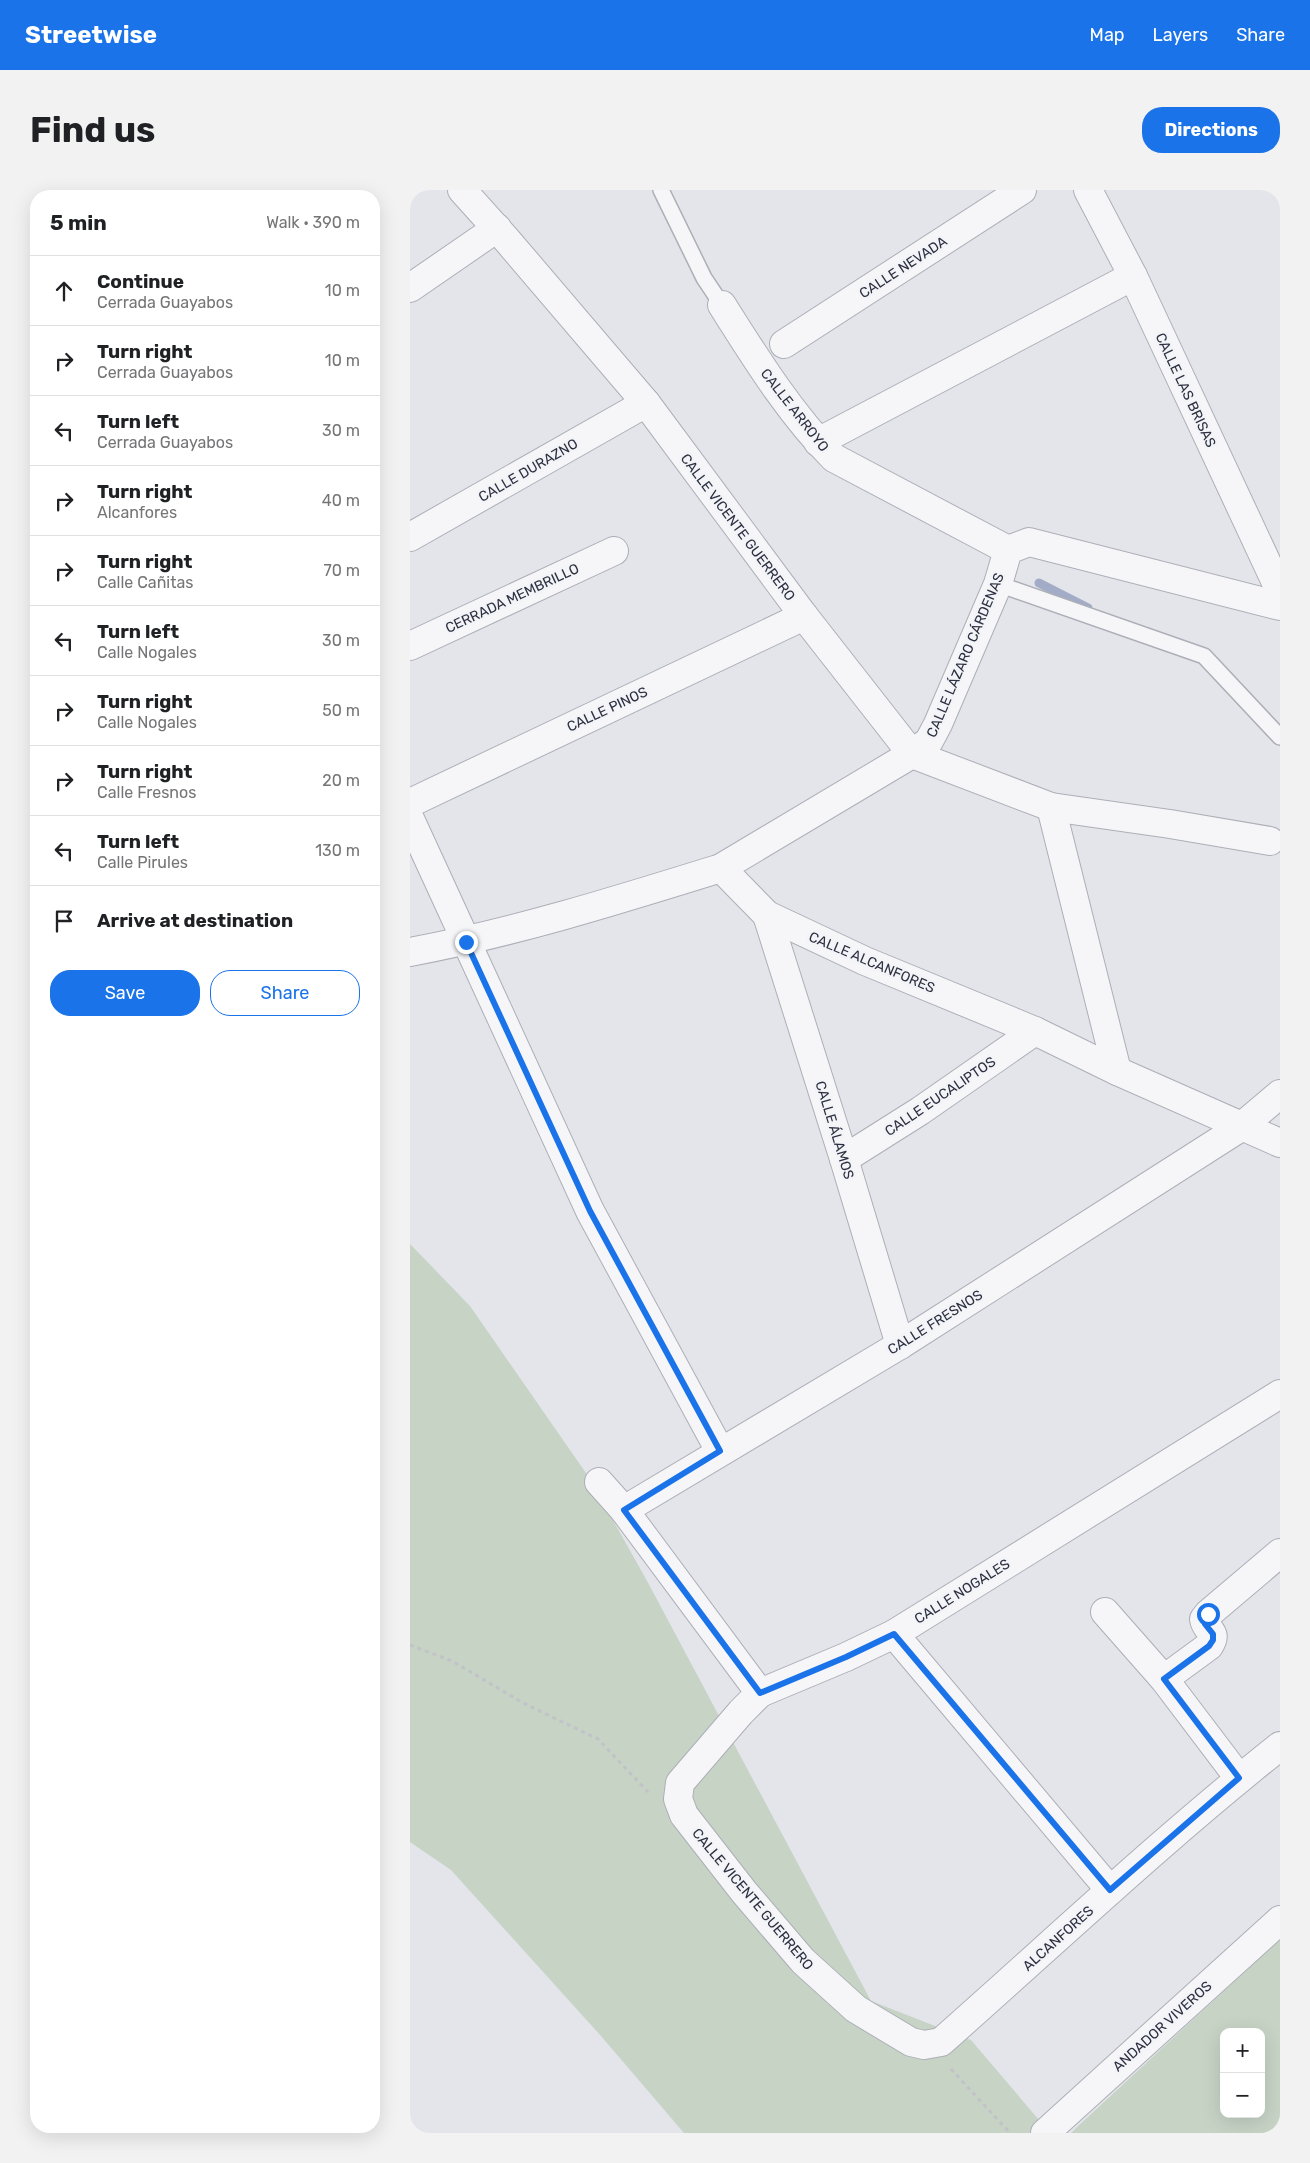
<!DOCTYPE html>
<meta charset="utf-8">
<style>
:root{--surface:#fff;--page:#f2f2f2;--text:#202124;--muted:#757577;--line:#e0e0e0;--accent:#1a73e8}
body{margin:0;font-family:Rubik,sans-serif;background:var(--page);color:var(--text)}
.controls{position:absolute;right:15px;bottom:15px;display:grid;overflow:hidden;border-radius:10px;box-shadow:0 5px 20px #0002}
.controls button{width:45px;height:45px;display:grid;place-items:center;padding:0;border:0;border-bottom:1px solid var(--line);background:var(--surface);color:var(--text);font:25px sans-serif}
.stop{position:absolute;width:15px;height:15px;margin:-11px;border:4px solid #1a73e8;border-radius:50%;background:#fff}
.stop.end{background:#1a73e8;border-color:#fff;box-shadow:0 1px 5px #0008}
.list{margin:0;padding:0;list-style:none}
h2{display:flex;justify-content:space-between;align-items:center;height:65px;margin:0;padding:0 20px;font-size:21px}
h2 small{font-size:16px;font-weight:400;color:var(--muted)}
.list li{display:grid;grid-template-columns:32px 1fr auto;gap:15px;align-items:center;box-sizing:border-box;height:70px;padding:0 20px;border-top:1px solid var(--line)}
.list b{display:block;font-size:19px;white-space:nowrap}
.list p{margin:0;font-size:16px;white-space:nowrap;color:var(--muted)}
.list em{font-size:16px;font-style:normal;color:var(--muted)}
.actions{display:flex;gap:10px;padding:15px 20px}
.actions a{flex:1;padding:11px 0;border:1px solid var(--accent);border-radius:20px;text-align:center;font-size:18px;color:var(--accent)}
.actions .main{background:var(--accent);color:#fff}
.icon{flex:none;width:28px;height:28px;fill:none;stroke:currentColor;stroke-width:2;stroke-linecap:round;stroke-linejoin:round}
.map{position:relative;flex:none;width:870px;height:1943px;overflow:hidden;border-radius:20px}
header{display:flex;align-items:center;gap:30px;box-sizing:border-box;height:70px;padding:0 25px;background:var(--accent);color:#fff}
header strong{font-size:24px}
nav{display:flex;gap:28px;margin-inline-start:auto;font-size:18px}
.intro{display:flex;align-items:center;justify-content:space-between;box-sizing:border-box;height:120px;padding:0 30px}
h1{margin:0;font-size:35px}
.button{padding:12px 22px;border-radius:20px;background:var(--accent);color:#fff;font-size:18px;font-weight:700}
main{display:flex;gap:30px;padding:0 30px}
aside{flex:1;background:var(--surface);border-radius:20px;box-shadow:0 5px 20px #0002}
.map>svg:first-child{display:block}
.green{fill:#c6d3c5;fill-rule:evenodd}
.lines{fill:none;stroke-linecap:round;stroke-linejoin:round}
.stream{stroke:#a2acc6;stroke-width:9}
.service-casing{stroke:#acafb7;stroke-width:18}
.minor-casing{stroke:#acafb7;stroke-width:30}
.path{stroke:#c2c3c9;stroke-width:3;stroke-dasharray:4 4;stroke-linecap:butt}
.service{stroke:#f6f6f9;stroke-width:15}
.minor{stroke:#f6f6f9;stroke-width:28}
.route{stroke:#1a73e8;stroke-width:6}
.labels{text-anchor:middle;stroke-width:5;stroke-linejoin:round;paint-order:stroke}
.street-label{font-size:14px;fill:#2d3041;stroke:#f3f4f7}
</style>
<header>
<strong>Streetwise</strong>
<nav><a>Map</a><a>Layers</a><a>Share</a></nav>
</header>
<div class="intro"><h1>Find us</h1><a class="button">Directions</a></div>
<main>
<aside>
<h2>5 min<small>Walk · 390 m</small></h2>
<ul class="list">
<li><svg class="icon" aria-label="ahead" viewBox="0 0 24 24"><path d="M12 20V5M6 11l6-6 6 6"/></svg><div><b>Continue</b><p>Cerrada Guayabos</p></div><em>10 m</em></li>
<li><svg class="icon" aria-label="right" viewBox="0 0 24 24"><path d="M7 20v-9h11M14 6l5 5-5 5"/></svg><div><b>Turn right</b><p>Cerrada Guayabos</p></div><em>10 m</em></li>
<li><svg class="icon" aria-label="left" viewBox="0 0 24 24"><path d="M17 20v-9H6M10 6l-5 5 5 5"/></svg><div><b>Turn left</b><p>Cerrada Guayabos</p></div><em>30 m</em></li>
<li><svg class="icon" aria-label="right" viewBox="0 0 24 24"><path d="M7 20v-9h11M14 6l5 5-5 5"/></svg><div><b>Turn right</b><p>Alcanfores</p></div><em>40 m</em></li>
<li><svg class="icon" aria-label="right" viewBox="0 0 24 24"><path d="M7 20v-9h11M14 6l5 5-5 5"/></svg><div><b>Turn right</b><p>Calle Cañitas</p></div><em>70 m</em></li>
<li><svg class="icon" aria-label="left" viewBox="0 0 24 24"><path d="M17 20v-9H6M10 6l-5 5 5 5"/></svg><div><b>Turn left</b><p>Calle Nogales</p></div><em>30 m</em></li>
<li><svg class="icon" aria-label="right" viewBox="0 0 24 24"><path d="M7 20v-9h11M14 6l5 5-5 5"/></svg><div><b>Turn right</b><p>Calle Nogales</p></div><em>50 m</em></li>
<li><svg class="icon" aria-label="right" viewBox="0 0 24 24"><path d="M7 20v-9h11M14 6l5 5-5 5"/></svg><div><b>Turn right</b><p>Calle Fresnos</p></div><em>20 m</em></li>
<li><svg class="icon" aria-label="left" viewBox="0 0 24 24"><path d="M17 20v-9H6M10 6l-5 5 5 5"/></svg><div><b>Turn left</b><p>Calle Pirules</p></div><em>130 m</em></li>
<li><svg class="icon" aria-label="arrive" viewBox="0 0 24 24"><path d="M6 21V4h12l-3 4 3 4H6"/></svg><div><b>Arrive at destination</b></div></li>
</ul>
<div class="actions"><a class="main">Save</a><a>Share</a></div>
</aside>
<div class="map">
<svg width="870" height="1943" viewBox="0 0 870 1943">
<rect width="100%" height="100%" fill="#e3e5ea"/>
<g class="green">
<polygon points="0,1054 60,1116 178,1286 236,1389 461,1811 561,1850 640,1943 274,1943 191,1846 41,1680 0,1652"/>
<path d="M 870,1749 L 870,1943 L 661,1943 L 666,1938 ZM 814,1842 L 851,1842 L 851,1924 L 814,1924 Z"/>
</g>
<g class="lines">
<polyline class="stream" points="629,393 678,418"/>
<g class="service-casing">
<g id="service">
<polyline points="251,0 294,88 312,115"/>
<polyline points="588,394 794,466 870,547"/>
</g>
</g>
<g class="minor-casing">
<g id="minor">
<polyline points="52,0 96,49 236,213 394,426 502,564 641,617 760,634 860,651"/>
<polyline points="678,0 723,86 870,401"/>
<polyline points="0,98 87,38"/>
<path d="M 312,115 C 345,167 380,224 424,268 L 598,360"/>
<polyline points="374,154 612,0"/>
<polyline points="408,252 723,86"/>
<polyline points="0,347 236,213"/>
<polyline points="0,456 204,361"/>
<polyline points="0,613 394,426"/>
<polyline points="641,617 707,881"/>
<polyline points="0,629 180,1021 310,1261"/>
<polyline points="311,678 502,564 519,551 528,534 588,394 598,360 619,352 870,416"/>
<polyline points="357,725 434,969 490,1155"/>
<path d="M 0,762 C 106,742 208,710 311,678 L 357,725 L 455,771 L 625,841 L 707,881 L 870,953"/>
<polyline points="434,969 510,921 625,841"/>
<polyline points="189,1292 214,1320 350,1503 436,1467 484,1444 870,1204"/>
<polyline points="214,1320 490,1155 831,937 870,904"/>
<polyline points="695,1422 754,1489 829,1588"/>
<polyline points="484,1444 700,1700"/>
<path d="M 754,1489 L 799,1456 C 809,1441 796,1442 794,1429 L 798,1424 L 870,1363"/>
<path d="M 350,1503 L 331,1522 L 270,1593 L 268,1609 L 274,1625 L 334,1702 L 393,1771 L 446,1819 L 501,1852 L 514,1855 L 531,1852 C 643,1753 753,1649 870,1556"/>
<polyline points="635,1943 870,1730"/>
</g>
</g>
<g class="path">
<polyline points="0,1455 42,1471 113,1513 188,1549 238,1602"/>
<polyline points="541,1879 600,1943"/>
</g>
<use href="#service" class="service"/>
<use href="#minor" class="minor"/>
</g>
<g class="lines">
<polyline class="route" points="56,752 180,1021 310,1261 214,1320 350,1503 436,1467 484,1444 700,1700 829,1588 754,1489 799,1456 803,1450 803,1444 795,1434 794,1428 798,1424"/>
</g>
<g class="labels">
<g class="street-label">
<text transform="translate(493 77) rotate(-33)" y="5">CALLE NEVADA</text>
<text transform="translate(776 200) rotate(65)" y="5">CALLE LAS BRISAS</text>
<text transform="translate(385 220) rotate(52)" y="5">CALLE ARROYO</text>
<text transform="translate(118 280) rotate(-30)" y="5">CALLE DURAZNO</text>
<text transform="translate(328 337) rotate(53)" y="5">CALLE VICENTE GUERRERO</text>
<text transform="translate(102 408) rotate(-25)" y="5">CERRADA MEMBRILLO</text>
<text transform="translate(555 465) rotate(-67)" y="5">CALLE LÁZARO CÁRDENAS</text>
<text transform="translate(197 519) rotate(-25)" y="5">CALLE PINOS</text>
<text transform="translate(462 772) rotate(23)" y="5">CALLE ALCANFORES</text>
<text transform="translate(530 906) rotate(-34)" y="5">CALLE EUCALIPTOS</text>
<text transform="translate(425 940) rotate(73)" y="5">CALLE ÁLAMOS</text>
<text transform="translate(525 1132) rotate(-32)" y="5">CALLE FRESNOS</text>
<text transform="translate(552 1401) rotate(-32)" y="5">CALLE NOGALES</text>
<text transform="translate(343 1709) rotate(50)" y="5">CALLE VICENTE GUERRERO</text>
<text transform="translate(648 1748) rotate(-42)" y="5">ALCANFORES</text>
<text transform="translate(752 1836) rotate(-42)" y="5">ANDADOR VIVEROS</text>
</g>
</g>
</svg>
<div class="controls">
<button>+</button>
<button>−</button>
</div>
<div class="stop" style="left:798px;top:1424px"></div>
<div class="stop end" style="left:56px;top:752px"></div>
</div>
</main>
